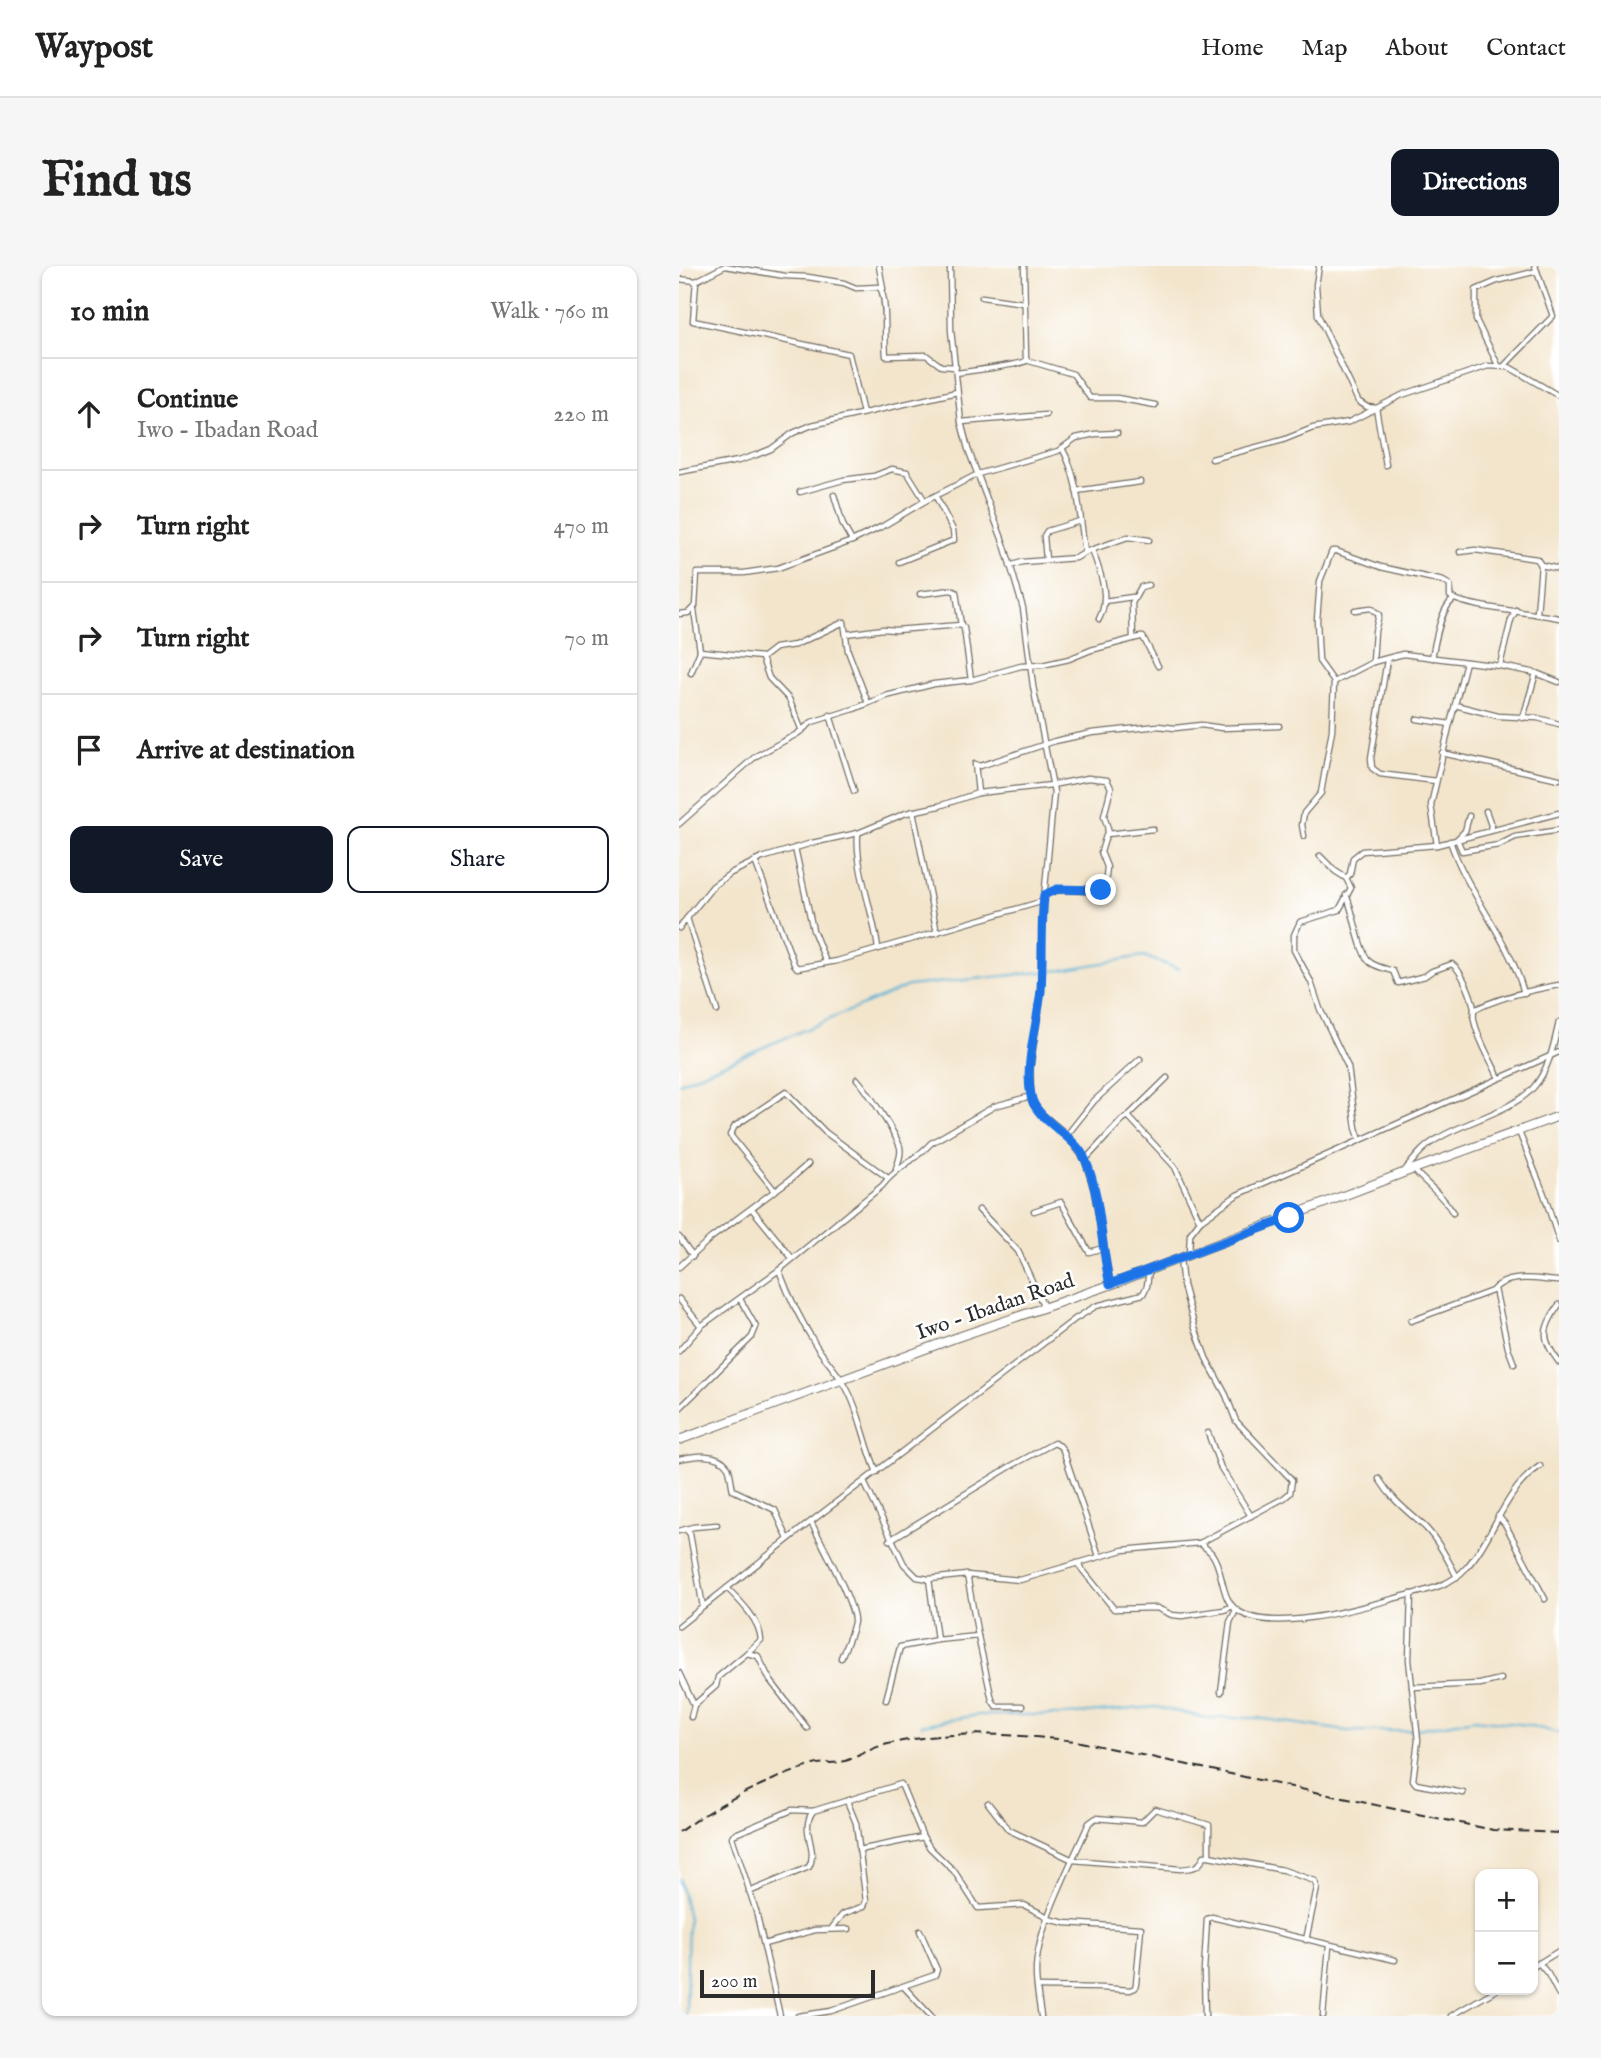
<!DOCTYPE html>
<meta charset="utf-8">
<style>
:root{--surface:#fff;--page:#f6f6f6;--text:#222;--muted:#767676;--line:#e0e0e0;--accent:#111827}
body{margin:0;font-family:"IM FELL English",serif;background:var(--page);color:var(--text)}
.controls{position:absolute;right:21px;bottom:21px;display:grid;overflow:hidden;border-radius:14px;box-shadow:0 2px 5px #0004}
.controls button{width:63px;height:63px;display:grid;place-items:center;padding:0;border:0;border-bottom:2px solid var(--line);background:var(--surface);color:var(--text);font:35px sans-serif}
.scale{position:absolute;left:21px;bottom:18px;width:175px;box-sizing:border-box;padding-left:7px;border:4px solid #2b2b2b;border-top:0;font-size:19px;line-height:24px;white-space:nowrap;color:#2b2b2b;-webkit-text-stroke:5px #fff;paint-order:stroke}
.stop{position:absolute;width:21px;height:21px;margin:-16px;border:5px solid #1a73e8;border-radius:50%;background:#fff}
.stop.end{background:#1a73e8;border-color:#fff;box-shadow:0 2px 7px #0008}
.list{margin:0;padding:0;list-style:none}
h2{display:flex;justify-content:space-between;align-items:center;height:91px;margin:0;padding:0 28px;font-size:30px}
h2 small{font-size:23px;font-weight:400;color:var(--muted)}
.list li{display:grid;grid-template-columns:46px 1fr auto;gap:21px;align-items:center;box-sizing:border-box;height:112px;padding:0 28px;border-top:2px solid var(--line)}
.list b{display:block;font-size:26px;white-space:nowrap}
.list p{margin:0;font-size:23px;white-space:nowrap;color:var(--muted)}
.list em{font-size:23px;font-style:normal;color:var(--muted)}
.actions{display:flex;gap:14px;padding:21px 28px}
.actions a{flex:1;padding:16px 0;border:2px solid var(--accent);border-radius:14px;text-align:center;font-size:24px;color:var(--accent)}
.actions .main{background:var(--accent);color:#fff}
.icon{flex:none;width:38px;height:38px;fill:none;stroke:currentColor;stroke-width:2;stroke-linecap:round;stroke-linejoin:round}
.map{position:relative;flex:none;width:880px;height:1750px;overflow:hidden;border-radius:14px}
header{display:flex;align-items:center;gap:42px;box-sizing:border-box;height:98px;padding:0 35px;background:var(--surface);border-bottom:2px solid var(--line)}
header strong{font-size:33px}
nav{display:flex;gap:38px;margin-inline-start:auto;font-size:24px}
.intro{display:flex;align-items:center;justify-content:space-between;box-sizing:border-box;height:168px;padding:0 42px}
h1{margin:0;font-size:49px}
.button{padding:18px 32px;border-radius:14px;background:var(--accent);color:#fff;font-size:24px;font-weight:700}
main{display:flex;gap:42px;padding:0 42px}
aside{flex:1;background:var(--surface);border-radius:14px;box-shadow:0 2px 5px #0004}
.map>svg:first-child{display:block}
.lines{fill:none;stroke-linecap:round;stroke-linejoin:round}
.stream{stroke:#57b0d4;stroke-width:2}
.street-casing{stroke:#716c63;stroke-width:7}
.primary-casing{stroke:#716c63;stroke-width:10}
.street{stroke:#fff;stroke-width:4.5}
.primary{stroke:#fff;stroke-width:8}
.rail{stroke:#2b2b2b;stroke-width:2;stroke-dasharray:10 5;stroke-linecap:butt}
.route{stroke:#1a73e8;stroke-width:9}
.labels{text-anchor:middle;stroke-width:5;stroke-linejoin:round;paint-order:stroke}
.street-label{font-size:21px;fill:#2b2b2b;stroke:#fff}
</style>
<header>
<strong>Waypost</strong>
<nav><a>Home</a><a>Map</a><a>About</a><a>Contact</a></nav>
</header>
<div class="intro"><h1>Find us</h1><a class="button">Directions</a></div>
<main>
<aside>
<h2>10 min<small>Walk · 760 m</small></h2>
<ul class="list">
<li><svg class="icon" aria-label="ahead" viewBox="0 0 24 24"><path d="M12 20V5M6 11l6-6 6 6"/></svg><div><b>Continue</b><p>Iwo - Ibadan Road</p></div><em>220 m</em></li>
<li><svg class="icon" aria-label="right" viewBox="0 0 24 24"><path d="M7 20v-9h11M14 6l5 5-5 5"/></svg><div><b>Turn right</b></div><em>470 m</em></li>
<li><svg class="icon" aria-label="right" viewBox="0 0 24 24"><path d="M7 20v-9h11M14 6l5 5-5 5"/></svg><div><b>Turn right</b></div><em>70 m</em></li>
<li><svg class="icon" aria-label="arrive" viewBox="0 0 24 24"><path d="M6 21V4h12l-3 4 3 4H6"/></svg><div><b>Arrive at destination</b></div></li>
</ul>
<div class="actions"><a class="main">Save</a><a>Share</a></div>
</aside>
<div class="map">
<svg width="880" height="1750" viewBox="0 0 880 1750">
<rect width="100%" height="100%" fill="#fff"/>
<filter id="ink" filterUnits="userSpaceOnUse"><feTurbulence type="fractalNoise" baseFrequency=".0143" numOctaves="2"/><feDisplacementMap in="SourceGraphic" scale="14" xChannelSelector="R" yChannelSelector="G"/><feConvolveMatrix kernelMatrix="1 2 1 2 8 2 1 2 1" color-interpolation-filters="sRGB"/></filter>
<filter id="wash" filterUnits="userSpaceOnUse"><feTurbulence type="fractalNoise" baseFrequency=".00686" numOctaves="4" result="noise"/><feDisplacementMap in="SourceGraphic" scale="28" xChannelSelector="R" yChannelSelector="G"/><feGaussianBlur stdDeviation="1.57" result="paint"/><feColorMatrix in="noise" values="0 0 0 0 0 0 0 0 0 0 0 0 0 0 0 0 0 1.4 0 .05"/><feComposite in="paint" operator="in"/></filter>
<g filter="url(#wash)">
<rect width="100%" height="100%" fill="#f3e5cc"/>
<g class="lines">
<g class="stream">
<polyline points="0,817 229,720 383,704 464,690 500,703"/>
<polyline points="242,1459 299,1449 385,1449 477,1441 527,1452 578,1452 668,1465 727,1465 795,1453 848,1459 880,1467"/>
<polyline points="0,1613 9,1652 7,1750"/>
</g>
</g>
</g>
<g filter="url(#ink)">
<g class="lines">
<g class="street-casing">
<g id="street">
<polyline points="200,0 204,23"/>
<polyline points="271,0 272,64 282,156 289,183 325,278 344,342 354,420 375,526 363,654 362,725 351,803 352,830 354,838 364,849 388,869 406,894 415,924 431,1019"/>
<polyline points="640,0 637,19 639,49 679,135 688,141 697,142"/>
<path d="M 0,13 L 17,15 L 46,0 L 106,10 L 129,11 L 165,17 L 177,22 L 200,21 C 209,29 205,74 207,90 L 247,89 L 262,100 L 277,101"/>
<polyline points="17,15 14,55 170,88 184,147"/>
<polyline points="303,31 345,37"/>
<polyline points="347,94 394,108 411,132 438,132 476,139"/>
<polyline points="819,99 797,54 797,24 818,15 858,5"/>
<polyline points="826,99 874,50 856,0"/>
<path d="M 278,107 C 290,105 341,99 347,95 L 345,0"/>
<polyline points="697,142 707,199"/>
<polyline points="282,156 367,149"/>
<path d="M 383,182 C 400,212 401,253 406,286"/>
<polyline points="533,193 604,174 634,162 670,156 723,129 809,100 830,101 880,130"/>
<polyline points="0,206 59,195 77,189 92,183 114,167 133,159 278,126"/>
<polyline points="397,225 461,216"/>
<polyline points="121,226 164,214 195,210 213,203 228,206 246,235"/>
<polyline points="155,229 164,259 173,275"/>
<path d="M 413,284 C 421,305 432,332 420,353"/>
<polyline points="781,286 796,284 858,293 862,299 858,347"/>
<polyline points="367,294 365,270 368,265 401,255"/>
<polyline points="220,296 275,274 274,264 257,231"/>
<polyline points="862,299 880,303"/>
<polyline points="331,300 343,296 397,292 409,285 449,271 470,274"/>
<polyline points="241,328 272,324 277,326 282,359"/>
<polyline points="425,335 454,331"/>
<polyline points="676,344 692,342 700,349 696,365 694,396"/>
<polyline points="0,348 9,347 16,340 18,307 65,307 99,302 173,275 204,260 246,235 299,208 379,185 397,172 416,168 438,167"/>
<path d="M 880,352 C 858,347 782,341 771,330 L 771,319 L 764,315 L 702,301 L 657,285 L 653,285 L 641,315 L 638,354 L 640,395 L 655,416 L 694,396 L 724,388 L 821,400 L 857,407 L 880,416"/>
<polyline points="167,368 204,363 216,364 282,359 285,362 292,414"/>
<polyline points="454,372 453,337 462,321 469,319"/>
<polyline points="21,385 83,391"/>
<path d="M 753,392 C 756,376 762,342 774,334"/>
<polyline points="708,394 692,492 693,502 701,508 757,515"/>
<polyline points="821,399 832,354 837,344"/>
<polyline points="12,407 21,385 15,344"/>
<polyline points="776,439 819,450 859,452 880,458"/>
<polyline points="151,449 175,525"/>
<polyline points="844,452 857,407"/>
<polyline points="738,453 771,458 787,396"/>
<polyline points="123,465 110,433 90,412 83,392 96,382 116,379 165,356 169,385 189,437"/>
<polyline points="763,487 880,513"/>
<polyline points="299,527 296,498 301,500 376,475 413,467 479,460 496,462 522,459 543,462 600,460"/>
<polyline points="234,545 258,667"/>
<polyline points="807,545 812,559 811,565"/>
<polyline points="790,550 786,565 778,573 783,585 820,579 836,571 880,564"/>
<polyline points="0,558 77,490 118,468 133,456 175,443 207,430 255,418 292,414 342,400 363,399 390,393 412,384 461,371 464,371 479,400"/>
<path d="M 179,567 C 176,603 195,647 199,683"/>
<polyline points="428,568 474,563"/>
<polyline points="625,570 623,559 625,547 642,527 653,464 655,416"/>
<path d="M 771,575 C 789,629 830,672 845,727"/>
<polyline points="758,579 752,539 771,457"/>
<polyline points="116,582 134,664 147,696"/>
<polyline points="641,590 656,605 667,612"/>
<polyline points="76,595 115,698 118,702 158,695 365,635"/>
<path d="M 667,629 C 675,644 680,689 692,697 C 698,701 707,703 714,705 L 719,717 L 746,710 L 753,705 L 773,698 C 783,705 793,730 795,743 C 795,747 794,751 795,754 C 799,774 812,794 820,812"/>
<polyline points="8,652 38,745"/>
<path d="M 0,662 L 34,620 L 52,607 L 83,592 L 133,577 L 179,567 L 227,547 L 260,540 L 299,527 L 373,519 L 409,512 L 428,514 L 432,522 L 425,550 L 429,563 L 422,586 L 428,601 L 426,622 C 408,631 386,617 365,629"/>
<path d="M 795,744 C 821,731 851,724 880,719"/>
<path d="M 178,813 C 188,824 217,868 221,881 C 223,889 219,896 217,903"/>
<polyline points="449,850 488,812"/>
<polyline points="840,866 865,928 880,975"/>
<polyline points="388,869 415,835 461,793"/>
<polyline points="681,874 677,862 669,801 641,743 632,716 615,684 615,669 621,656 660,644 672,622 667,612 671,608 674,592 683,585 758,579 880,547"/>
<polyline points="406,894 443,854 449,850 496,901 521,955"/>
<path d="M 727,903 C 736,892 745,880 758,873 C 785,856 833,845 854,822 C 870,804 875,778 880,756"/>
<path d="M 735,904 C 748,919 765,930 774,947"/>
<polyline points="96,925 51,869 56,860 107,826 146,866 209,912"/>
<polyline points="73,943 113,992"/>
<polyline points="300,944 339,985 365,1041"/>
<polyline points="355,945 382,936 410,986 424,982"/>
<polyline points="0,971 14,990"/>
<polyline points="510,988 511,968 521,955 558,929 880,786"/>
<polyline points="0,1001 32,972 113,912 129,898"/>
<path d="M 100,1004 C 110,1031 123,1057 138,1081 C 146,1093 156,1104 164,1116 C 181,1143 185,1177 198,1206"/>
<polyline points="816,1023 829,1082 835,1098"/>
<polyline points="0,1033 22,1060"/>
<path d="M 880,1039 C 863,1063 862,1073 880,1096"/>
<path d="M 732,1055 L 813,1025 C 828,1006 859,1014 880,1015"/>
<path d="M 0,1085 L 22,1060 L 100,1004 L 203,920 C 216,902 237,894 252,877 L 316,840 L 352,830"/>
<polyline points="0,1143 73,1071 77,1061 61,1033"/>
<polyline points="529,1167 542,1202 572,1250"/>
<path d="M 0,1193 C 15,1190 39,1185 49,1201 C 52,1207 52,1217 54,1224 L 96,1244 L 109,1273"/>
<path d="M 700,1213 C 713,1234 727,1244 745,1260 C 759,1274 769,1294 778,1311"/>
<polyline points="185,1216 225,1298 238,1311 250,1313 288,1309 341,1314 444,1284 521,1277 605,1232 611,1227 613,1214 557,1155 547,1129 527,1092 516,1062 504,1019 501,993"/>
<polyline points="819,1250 826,1258 866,1333"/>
<path d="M 132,1256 C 141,1274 177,1340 175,1356 C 173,1368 166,1381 162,1392"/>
<polyline points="7,1263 11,1268 24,1341"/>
<polyline points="0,1265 14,1261 38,1259"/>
<polyline points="211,1274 332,1200 375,1177 381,1180 384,1184 420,1290"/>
<path d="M 521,1277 C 525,1281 530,1284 533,1288 C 545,1304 541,1334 559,1345 C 592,1367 674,1344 710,1334 C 736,1326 768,1324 787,1302 C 816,1270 824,1225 861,1200"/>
<polyline points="398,1297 435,1343 478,1342 493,1349 503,1350 545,1344 553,1340"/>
<polyline points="288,1309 299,1370 313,1434 317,1440 343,1440"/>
<path d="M 48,1322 C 61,1335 81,1354 82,1374 L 68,1387 L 79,1390 L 91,1414 L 128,1462"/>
<polyline points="732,1328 730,1394 739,1474 734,1514 737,1518 784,1527"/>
<polyline points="0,1360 121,1264 396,1053 417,1040 464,1028 468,1020 470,1004"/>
<polyline points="258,1374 299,1370"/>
<polyline points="0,1407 15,1439"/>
<polyline points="733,1421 801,1418 822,1413"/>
<polyline points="542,1426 551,1356 557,1344"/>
<polyline points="207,1434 221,1381 258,1374 250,1313"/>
<polyline points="12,1451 15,1439 37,1420 39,1411 68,1387"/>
<path d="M 309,1537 L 330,1564 L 394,1594 L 502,1603 C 514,1602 521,1602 525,1590 L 530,1590 L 604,1604 L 636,1615 L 638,1622 L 627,1674"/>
<polyline points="180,1584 244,1571"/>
<path d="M 70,1626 L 130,1601 C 140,1582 120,1565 134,1545"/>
<polyline points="153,1662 164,1648 185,1640 187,1635 177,1557 168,1535"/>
<polyline points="85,1678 136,1664 170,1663"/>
<polyline points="860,1697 869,1708 880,1729"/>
<polyline points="854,1701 880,1685"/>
<polyline points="225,1721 252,1750"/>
<polyline points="358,1721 423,1722 451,1724 456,1722 457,1718 462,1662 387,1657 369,1653"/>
<polyline points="101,1750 77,1645 53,1571 54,1569 113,1544 134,1545 222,1518 244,1571 251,1582 275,1605 299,1642 345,1639 369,1651"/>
<polyline points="119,1750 152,1745 256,1709 258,1704 241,1665"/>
<path d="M 362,1750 C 360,1736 357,1721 357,1706 C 357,1662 392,1599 410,1557 L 417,1552 L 463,1556 L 476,1543 L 530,1559 L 530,1590"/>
<polyline points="526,1750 525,1705 528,1653 533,1651 716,1694"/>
<polyline points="644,1750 650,1680"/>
<polyline points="772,1750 817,1724"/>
</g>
</g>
<g class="primary-casing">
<polyline id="primary" points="0,1174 276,1072 431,1019 724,907 880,850"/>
</g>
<use href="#street" class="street"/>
<use href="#primary" class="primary"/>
<path class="rail" d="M 0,1566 C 38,1537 88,1514 134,1499 C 144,1496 156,1498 166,1495 C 179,1491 192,1482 205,1479 C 270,1463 332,1468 397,1475 L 814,1564 L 880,1567"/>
</g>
</g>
<g class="lines" filter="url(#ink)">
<path class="route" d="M 422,624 L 378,623 L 365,629 C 362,661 364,693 362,724 C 359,757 345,799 352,830 C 357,855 395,868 406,893 C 423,932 421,978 431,1018 L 610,952"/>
</g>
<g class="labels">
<g class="street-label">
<text transform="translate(316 1040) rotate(-19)" y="7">Iwo - Ibadan Road</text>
</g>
</g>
</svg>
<div class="controls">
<button>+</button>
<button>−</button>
</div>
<div class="scale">200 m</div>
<div class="stop" style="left:610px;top:952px"></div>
<div class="stop end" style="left:422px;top:624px"></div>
</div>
</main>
